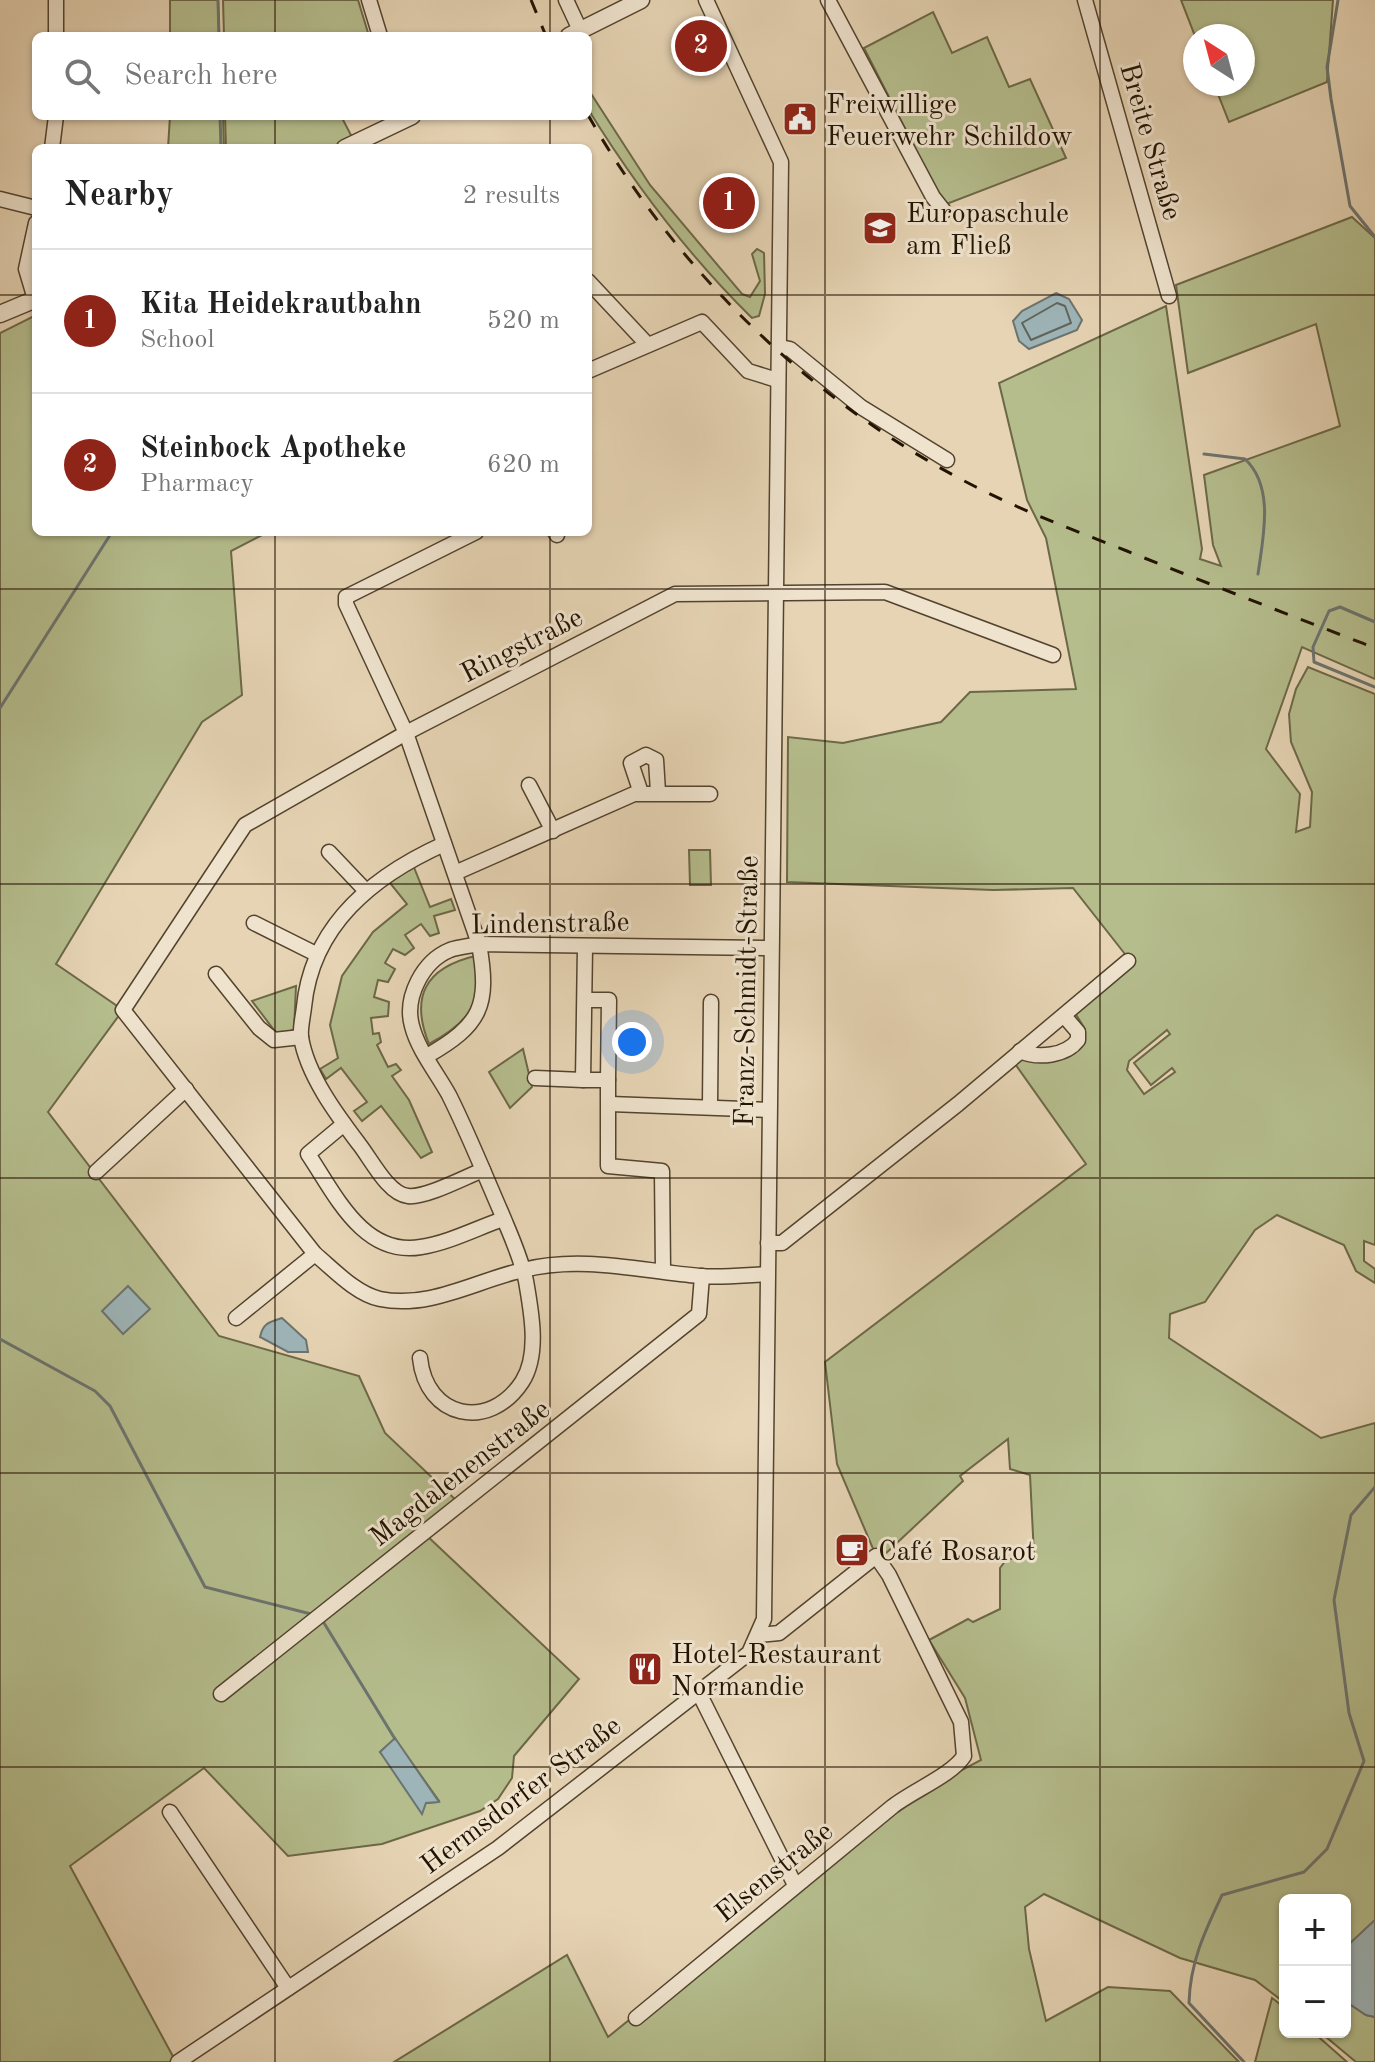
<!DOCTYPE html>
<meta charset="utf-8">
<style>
:root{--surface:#fff;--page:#f6f6f6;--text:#222;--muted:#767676;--line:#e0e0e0;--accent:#8f2418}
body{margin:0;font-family:"Old Standard TT",serif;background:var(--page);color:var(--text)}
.controls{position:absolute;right:24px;bottom:24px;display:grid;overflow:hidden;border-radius:12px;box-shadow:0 2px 6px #0004}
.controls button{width:72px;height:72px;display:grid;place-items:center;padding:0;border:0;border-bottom:2px solid var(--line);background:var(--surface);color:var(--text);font:40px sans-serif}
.compass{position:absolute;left:1183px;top:24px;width:72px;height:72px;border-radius:50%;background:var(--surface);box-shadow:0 2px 6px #0004;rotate:324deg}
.you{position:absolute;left:632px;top:1042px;width:28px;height:28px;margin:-20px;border:6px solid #fff;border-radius:50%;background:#1a73e8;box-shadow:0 0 0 12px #1a73e833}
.badge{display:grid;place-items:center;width:52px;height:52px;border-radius:50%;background:var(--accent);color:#fff;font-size:26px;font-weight:700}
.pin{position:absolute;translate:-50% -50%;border:4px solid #fff;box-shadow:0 2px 8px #0006}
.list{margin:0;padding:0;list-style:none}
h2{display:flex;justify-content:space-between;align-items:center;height:104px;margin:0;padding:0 32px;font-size:34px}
h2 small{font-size:26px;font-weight:400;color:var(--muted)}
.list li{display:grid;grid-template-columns:52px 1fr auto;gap:24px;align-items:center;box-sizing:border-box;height:144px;padding:0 32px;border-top:2px solid var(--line)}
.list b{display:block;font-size:30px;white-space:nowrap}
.list p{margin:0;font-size:26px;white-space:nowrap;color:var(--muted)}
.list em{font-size:26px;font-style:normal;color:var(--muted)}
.icon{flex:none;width:44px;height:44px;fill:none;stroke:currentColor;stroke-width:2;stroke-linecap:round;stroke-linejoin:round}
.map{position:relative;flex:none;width:1375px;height:2062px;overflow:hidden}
.search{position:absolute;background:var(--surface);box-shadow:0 2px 6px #0004;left:32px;top:32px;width:560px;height:88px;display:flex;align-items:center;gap:20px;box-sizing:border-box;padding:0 28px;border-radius:12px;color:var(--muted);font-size:30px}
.panel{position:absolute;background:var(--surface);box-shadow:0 2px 6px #0004;left:32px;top:144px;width:560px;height:392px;border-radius:12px}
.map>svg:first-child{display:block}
.green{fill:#b5bd8d;stroke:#6c6847;stroke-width:2;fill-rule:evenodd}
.water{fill:#9db5b9;stroke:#6c746f;stroke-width:2}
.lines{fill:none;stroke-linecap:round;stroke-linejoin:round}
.shore{stroke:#60645d;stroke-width:2}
.stream{stroke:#6c746f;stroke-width:3}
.minor-casing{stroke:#53432e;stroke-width:17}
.tertiary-casing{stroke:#53432e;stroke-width:19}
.minor{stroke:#efe3ce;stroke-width:14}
.tertiary{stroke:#efe3ce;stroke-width:16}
.rail{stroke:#221301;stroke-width:3;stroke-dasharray:14 14;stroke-linecap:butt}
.grid{fill:none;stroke:#221301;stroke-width:2;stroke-opacity:0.55}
.labels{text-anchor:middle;stroke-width:6;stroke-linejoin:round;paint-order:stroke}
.poi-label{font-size:28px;fill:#221301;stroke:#efe3ce;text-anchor:start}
.street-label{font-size:28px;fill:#221301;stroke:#efe3ce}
</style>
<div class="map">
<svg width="1375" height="2062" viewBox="0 0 1375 2062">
<rect width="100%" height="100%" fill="#e6d4b4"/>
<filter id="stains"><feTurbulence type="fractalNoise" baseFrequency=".0025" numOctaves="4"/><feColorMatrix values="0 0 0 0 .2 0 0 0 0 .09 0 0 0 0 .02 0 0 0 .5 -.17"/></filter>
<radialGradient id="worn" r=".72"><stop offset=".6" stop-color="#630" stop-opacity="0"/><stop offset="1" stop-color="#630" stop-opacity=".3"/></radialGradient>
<g class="green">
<polygon points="170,0 218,0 219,36 170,36"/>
<polygon points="223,0 358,0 369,36 224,36"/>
<polygon points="1181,0 1333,0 1327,82 1229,122 1214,84 1243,84 1243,36 1195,36"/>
<polygon points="933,12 952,53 987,37 1009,87 1030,79 1066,158 944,205 864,48"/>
<path d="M 588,89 L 650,185 L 742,294 L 750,297 L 760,281 L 752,254 L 757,249 L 764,253 L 765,294 L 759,316 L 752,318 C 688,255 635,185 588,109 Z"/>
<polygon points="170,116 223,116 224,148 168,148"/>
<polygon points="225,116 341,116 352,137 332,148 226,148"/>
<path d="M 1352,217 L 1375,238 L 1375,679 L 1302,647 L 1266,749 L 1300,794 L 1296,832 L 1310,827 L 1312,792 L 1291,742 L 1289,714 L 1296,689 L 1308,667 L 1375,694 L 1375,1245 L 1364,1241 L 1364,1261 L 1375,1269 L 1375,1283 L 1356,1271 L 1344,1245 L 1277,1215 L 1255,1230 L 1205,1302 L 1170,1314 L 1169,1338 L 1321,1438 L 1375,1423 L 1375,1920 L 1345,1948 L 1345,1900 L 1285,1900 L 1285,2003 L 1255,1980 L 1180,1958 L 1044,1894 L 1025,1907 L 1029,1949 L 1046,2021 L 1108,1987 L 1170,1991 L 1239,2062 L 394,2062 L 567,1955 L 608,2037 L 892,1807 L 981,1760 L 965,1698 L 929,1640 L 968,1619 L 973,1622 L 1000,1609 L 1000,1568 L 1006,1560 L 1034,1555 L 1030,1475 L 1010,1469 L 1008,1439 L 960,1476 L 963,1481 L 883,1556 L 874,1551 L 837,1464 L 825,1362 L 1086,1164 L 1013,1061 L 1020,1056 C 1041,1058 1076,1052 1085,1029 L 1075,1013 L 1132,963 L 1073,888 L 993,890 L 787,882 L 788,737 L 843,743 L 941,722 L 970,692 L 1076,689 L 1046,538 L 1027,500 L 999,383 L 1166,306 L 1202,549 L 1200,559 L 1221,566 L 1213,545 L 1204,475 L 1340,426 L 1316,324 L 1188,373 L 1176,285 ZM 1167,1030 L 1170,1034 L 1134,1063 L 1151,1085 L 1172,1068 L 1175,1072 L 1144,1094 L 1127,1070 L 1129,1061 Z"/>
<path d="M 36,315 L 36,532 L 268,532 L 231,551 L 242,695 L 202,722 L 56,964 L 123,1010 L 48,1112 L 219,1336 L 359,1376 L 385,1433 L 460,1504 L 424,1533 L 579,1679 L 514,1756 L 512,1778 L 498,1799 L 480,1811 L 382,1844 L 288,1856 L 204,1768 L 70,1866 L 176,2062 L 0,2062 L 0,333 ZM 395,1739 L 439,1801 L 438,1802 L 426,1803 L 380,1752 Z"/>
<polygon points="689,850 710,850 711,885 690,885"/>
<polygon points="411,860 430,907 451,899 455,910 434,916 439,933 430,936 421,924 405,935 414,948 405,955 393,949 385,963 395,969 388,982 378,980 374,997 389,1002 388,1016 371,1018 373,1034 379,1033 381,1042 377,1045 388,1067 396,1064 401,1070 392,1076 409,1100 432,1152 421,1158 381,1106 362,1121 354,1111 367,1102 341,1068 326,1079 320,1069 338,1058 330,1025 342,976 373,932 407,904 386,878"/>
<path d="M 475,956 C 486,1002 468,1023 429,1044 C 410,997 425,968 475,956 Z"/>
<polygon points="296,986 294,1030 277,1034 252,1001"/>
<polygon points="523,1049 532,1087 510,1108 489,1072"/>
<polygon points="1272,1998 1285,2008 1285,2032 1313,2032 1347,2062 1255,2062"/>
<polygon points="1345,2001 1366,2015 1375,2017 1375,2062 1356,2062 1320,2032 1345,2032"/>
</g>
<g class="water">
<polygon points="1056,293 1069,299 1082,320 1077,330 1029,349 1019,341 1013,321 1022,311"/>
<polygon points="128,1286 150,1309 123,1334 102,1311"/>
<path d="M 282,1318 L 306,1340 L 308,1352 L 288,1352 L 260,1337 C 263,1323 269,1322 282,1318 Z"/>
<polygon points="395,1738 439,1802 426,1803 422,1814 380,1752"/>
<polygon points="1375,1920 1375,2017 1366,2015 1345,2001 1345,1948"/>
</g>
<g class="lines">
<polygon class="shore" points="1057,303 1065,306 1071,323 1031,340 1022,323"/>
<g class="stream">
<polyline points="218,0 219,36"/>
<polyline points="1338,0 1327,67 1331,99 1350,206 1375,237"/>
<polyline points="220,116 221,148"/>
<path d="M 1204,454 L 1245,459 C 1275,487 1263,538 1258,574"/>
<polyline points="1375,622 1340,607 1329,611 1313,647 1314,662 1375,687"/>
<polyline points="0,708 112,532"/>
<polyline points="0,1339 95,1391 110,1406 205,1587 311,1614"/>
<polyline points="324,1623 395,1739"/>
<path d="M 1244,2062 L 1189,2003 C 1190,1962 1205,1931 1222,1895 L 1304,1872 L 1327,1849 L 1364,1761 L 1349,1713 L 1334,1600 L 1351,1515 L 1375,1487"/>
</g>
<g class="minor-casing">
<g id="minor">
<polyline points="56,0 56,36"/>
<polyline points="369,0 380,36"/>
<polyline points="566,0 580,30"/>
<polyline points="828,0 933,197 944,211"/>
<polyline points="1085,0 1169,296"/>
<polyline points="52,148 56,116"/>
<polyline points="0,199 36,208"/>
<polyline points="588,281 646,343"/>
<polyline points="35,299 26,269 36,223"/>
<polyline points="780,347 790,349 861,407 947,460"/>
<polyline points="588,371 702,322 748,371 777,380"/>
<polyline points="555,532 557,535"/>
<polyline points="529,785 553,831"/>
<polyline points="641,793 631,763 646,755 656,760 658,792"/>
<path d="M 444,844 C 373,876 312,925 304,1007 C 303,1016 300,1028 301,1037 C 307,1075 337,1115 359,1144 C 371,1159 388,1194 408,1196 C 426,1198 465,1177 483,1170"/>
<polyline points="329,852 366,891"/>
<polyline points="455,873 634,794 710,794"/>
<polyline points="254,923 316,954"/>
<polyline points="216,974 259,1028 274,1040 301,1037"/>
<polyline points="585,1000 609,1000 608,1080 583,1080 585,947"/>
<path d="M 1020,1051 C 1038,1059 1066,1056 1078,1040 L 1078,1032 L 1065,1017"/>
<path d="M 427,1056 C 481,1025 490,1006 479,944 L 406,733 L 346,604 L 346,597 L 476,532"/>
<polyline points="535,1078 583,1080"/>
<polyline points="608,1080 608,1166 662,1171 663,1271"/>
<polyline points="610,1104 769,1110"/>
<polyline points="710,1106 711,1002"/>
<path d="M 344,1124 L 308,1154 C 335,1194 363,1257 421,1247 C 448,1243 477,1228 503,1219"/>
<polyline points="96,1172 186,1089"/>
<polyline points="768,1243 782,1243 958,1104 1128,961"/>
<path d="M 767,1274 C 745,1275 722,1278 700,1276 C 641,1271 582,1255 523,1270 C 475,1281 430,1309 380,1299 C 356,1294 333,1269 315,1254 L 123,1010 L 245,825 L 406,733 L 675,594 L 885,592 L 1053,655"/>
<polyline points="236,1318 315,1254"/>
<path d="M 420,1358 C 426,1418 489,1432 522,1382 C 540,1354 531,1311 526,1281 C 521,1257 510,1234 501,1212 C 484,1173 468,1133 449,1095 C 437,1073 418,1050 412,1026 C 404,997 423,961 450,950 C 458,947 470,946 479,944 L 771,948"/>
<polyline points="699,1693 795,1885"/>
<polyline points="221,1694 699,1314 702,1276"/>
<polyline points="170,1812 288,1988"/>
<path d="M 636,2018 L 892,1807 C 912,1791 952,1775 964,1756 L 961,1722 L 889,1575 L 876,1556 L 779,1633 L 759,1635"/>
<polyline points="178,2062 498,1848 749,1653 764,1619 781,162 706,0"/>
</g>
</g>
<g class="tertiary-casing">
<g id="tertiary">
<polyline points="569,36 641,0"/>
<polyline points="345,148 412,116"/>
<polyline points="0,314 36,299"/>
</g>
</g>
<use href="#minor" class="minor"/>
<use href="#tertiary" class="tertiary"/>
<g class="rail">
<polyline points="531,0 546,36"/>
<path d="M 588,115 C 677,272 814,405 976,487 C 1025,512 1076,531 1127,551 C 1209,584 1292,616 1375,648"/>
</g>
</g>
<path class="grid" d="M 275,0 L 275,36M 550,0 L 550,36M 825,0 L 825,2062M 1100,0 L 1100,2062M 275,116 L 275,148M 550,116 L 550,148M 0,295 L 36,295M 588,295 L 1375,295M 275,532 L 275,2062M 550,532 L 550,2062M 0,589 L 1375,589M 0,884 L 1375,884M 0,1178 L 1375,1178M 0,1473 L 1375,1473M 0,1767 L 1375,1767"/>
<defs>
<g id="civic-square" transform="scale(1.8)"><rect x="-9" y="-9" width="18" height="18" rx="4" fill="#8f2418" stroke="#efe3ce"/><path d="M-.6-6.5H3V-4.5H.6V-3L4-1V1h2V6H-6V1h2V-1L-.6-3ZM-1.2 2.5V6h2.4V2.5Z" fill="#fff"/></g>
<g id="school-square" transform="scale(1.8)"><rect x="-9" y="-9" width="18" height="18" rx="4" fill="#8f2418" stroke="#efe3ce"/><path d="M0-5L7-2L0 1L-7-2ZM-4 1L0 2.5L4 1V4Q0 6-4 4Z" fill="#fff"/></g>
<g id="cafe-square" transform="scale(1.8)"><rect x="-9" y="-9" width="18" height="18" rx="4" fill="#8f2418" stroke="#efe3ce"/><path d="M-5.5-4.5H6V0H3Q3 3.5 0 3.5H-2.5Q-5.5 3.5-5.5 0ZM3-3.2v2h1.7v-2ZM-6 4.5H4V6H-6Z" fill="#fff"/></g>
<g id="restaurant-square" transform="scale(1.8)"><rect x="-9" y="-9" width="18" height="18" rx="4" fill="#8f2418" stroke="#efe3ce"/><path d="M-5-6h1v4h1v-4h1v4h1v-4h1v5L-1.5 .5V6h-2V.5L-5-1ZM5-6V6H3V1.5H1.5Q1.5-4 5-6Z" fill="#fff"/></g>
</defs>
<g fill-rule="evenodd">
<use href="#civic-square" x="800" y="119"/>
<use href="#school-square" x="880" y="228"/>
<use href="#cafe-square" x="852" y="1550"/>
<use href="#restaurant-square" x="645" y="1669"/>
</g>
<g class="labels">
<g class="poi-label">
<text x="826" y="113">Freiwillige<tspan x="826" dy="32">Feuerwehr Schildow</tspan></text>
<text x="906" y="222">Europaschule<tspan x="906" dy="32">am Fließ</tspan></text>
<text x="878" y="1560">Café Rosarot</text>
<text x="671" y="1663">Hotel-Restaurant<tspan x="671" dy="32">Normandie</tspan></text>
</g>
<g class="street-label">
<text transform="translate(1152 141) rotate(74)" y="10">Breite Straße</text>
<text transform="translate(521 644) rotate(-27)" y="10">Ringstraße</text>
<text transform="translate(550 922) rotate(-1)" y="10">Lindenstraße</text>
<text transform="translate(745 991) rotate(-89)" y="10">Franz-Schmidt-Straße</text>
<text transform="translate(459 1472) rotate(-38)" y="10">Magdalenenstraße</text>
<text transform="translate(520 1794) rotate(-37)" y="10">Hermsdorfer Straße</text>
<text transform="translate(773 1871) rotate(-39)" y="10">Elsenstraße</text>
</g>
</g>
<rect width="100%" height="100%" filter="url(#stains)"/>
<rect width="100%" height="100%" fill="url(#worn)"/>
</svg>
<div class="controls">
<button>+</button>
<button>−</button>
</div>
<svg class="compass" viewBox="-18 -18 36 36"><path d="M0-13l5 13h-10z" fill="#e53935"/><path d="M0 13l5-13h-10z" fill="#767676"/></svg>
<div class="you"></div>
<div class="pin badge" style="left:729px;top:203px">1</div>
<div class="pin badge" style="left:701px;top:46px">2</div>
<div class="search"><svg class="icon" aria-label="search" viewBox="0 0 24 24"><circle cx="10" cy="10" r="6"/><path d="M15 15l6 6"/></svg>Search here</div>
<section class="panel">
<h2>Nearby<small>2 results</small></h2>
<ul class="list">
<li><span class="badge">1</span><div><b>Kita Heidekrautbahn</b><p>School</p></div><em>520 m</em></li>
<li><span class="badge">2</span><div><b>Steinbock Apotheke</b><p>Pharmacy</p></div><em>620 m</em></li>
</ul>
</section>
</div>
